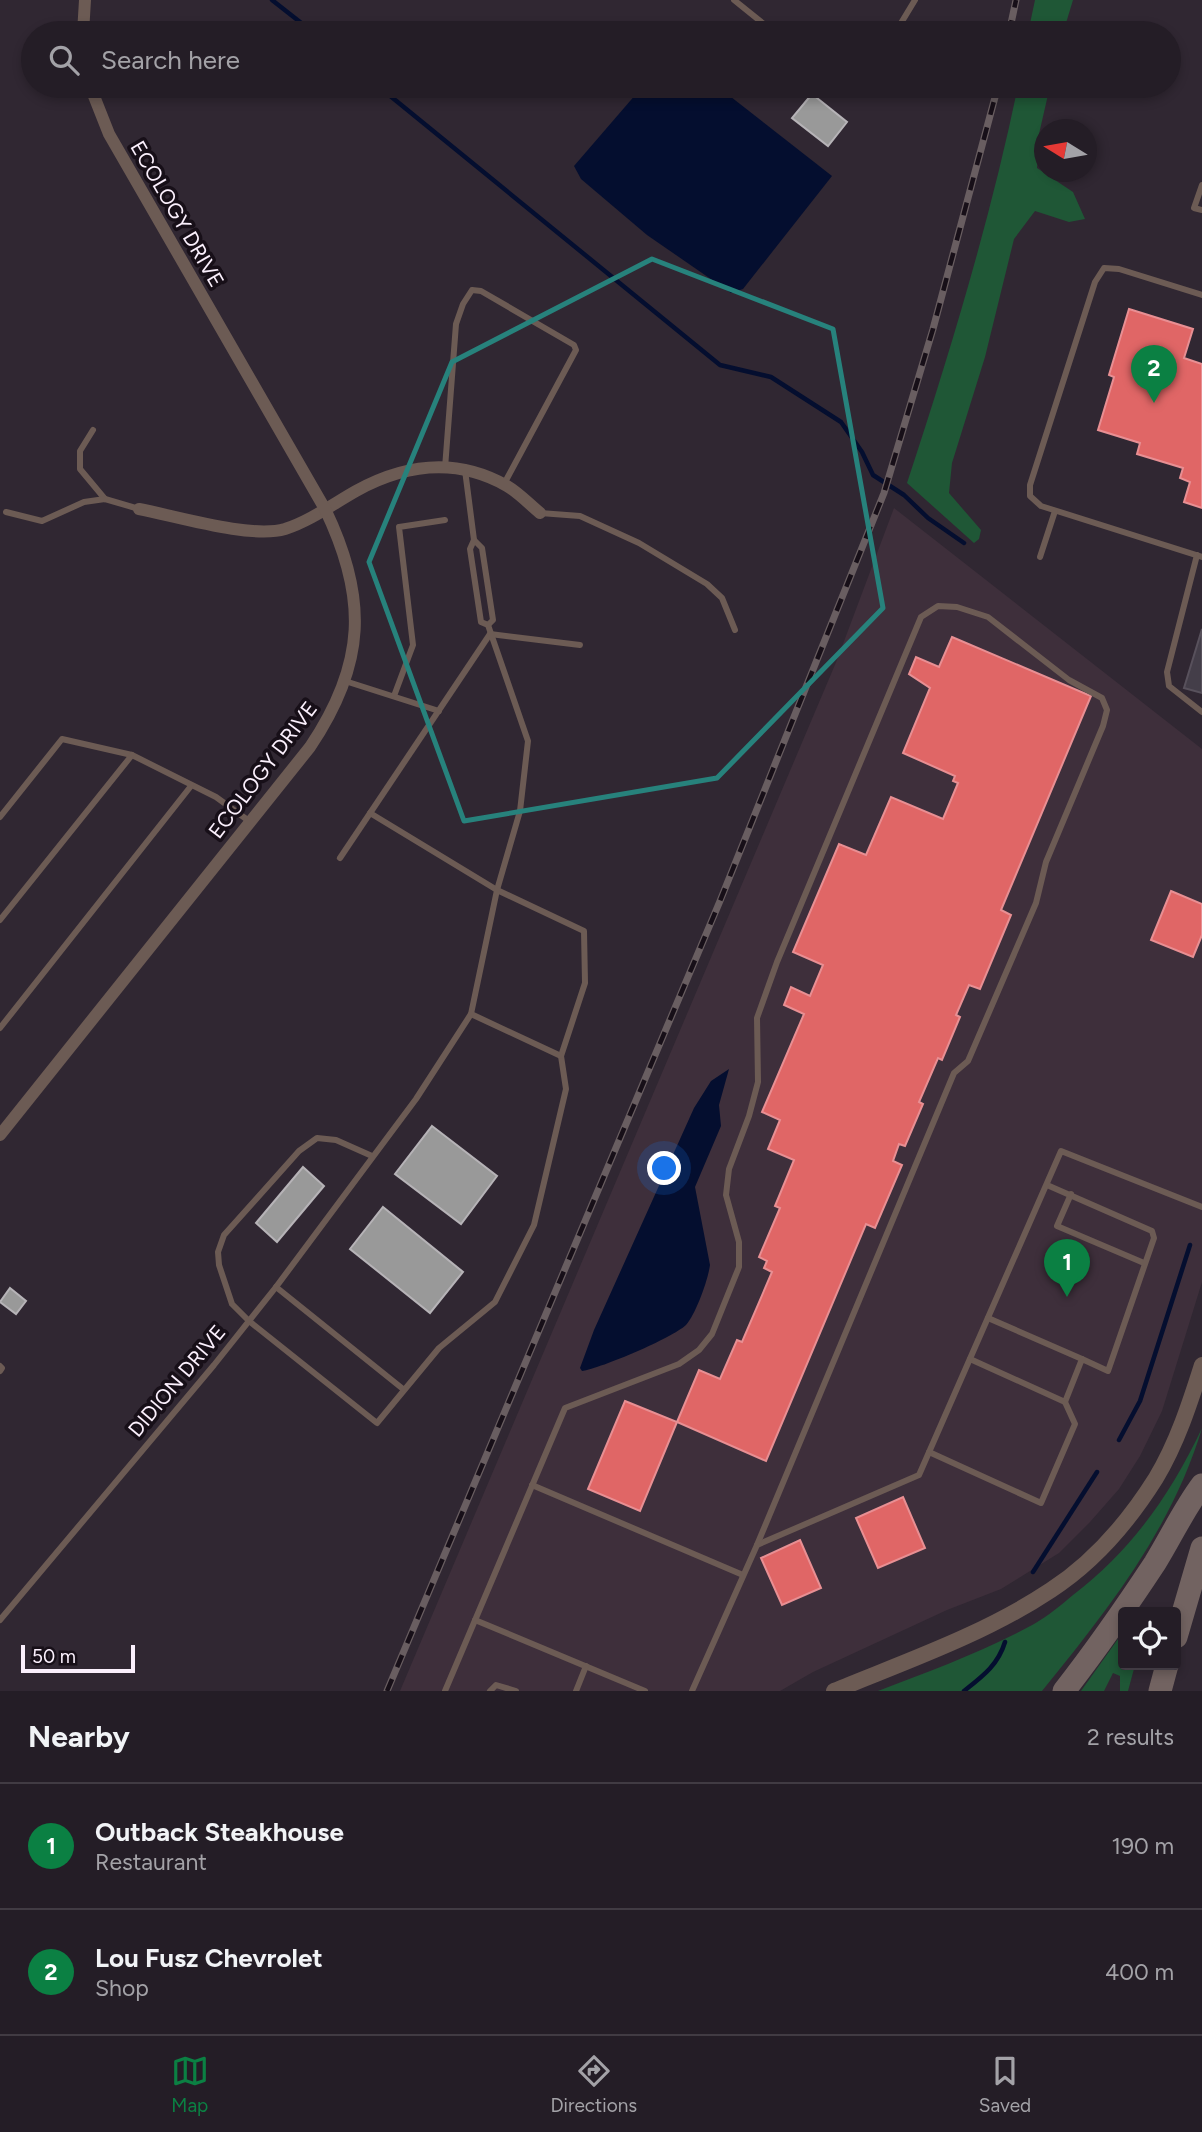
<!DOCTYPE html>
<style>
:root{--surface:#241d26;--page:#2c262e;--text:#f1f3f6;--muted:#a3a2a7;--line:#413b43;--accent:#0b8043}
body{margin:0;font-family:Figtree,sans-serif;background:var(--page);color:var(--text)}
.controls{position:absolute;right:21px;bottom:21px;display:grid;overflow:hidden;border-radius:7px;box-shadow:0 4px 10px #0003}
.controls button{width:63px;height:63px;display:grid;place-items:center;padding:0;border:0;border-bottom:2px solid var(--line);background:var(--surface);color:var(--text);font:35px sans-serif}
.compass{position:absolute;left:1034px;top:119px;width:63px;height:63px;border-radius:50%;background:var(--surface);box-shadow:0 4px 10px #0003;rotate:281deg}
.scale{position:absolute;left:21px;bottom:18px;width:114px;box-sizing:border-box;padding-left:7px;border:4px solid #fbf0fd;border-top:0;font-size:19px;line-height:24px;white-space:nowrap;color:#fbf0fd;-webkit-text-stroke:5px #170f18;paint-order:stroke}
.you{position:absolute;left:665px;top:1169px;width:24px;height:24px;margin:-18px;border:5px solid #fff;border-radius:50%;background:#1a73e8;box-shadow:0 0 0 10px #1a73e833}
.badge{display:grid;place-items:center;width:46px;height:46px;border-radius:50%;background:var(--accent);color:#fff;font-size:23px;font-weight:700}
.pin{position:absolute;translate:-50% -58px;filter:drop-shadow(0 2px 4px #0008)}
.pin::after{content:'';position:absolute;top:37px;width:24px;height:21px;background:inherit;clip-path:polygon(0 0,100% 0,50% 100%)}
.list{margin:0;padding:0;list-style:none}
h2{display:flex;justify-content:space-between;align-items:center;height:91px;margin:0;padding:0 28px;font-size:30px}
h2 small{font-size:23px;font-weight:400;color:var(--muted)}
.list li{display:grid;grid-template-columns:46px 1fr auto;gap:21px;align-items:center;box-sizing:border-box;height:126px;padding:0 28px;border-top:2px solid var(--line)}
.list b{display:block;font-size:26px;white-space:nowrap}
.list p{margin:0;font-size:23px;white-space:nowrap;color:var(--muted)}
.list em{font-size:23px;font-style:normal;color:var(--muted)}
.icon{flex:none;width:38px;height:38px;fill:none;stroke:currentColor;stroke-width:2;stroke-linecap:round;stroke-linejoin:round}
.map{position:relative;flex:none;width:1202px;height:1691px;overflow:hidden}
.search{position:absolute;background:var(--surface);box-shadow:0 4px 10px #0003;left:21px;right:21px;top:21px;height:77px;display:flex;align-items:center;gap:18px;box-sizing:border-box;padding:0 24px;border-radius:38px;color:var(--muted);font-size:26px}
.sheet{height:343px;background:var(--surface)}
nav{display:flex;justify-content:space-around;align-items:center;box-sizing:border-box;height:98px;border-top:2px solid var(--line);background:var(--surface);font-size:19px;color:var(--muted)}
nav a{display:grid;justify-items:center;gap:4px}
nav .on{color:var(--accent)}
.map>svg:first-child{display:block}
.commercial{fill:#3e2f3b}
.green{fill:#1f5736}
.water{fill:#040e2f}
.shops{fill:#e06666;stroke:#e88f93;stroke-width:2}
.industry{fill:#999;stroke:#b6b3b7;stroke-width:2}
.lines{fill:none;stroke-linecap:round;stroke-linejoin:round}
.stream{stroke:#040e2f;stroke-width:4.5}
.building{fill:#443e49;stroke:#58515c;stroke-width:2}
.service{stroke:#6c5b54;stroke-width:6}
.minor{stroke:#6c5b54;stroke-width:12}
.tertiary{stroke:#6c5b54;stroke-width:16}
.motorway{stroke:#726361;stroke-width:23}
.rail-casing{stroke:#695e61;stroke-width:7}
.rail{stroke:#170f18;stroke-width:4.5;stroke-dasharray:13;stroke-linecap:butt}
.marked{fill:none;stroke:#27827c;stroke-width:5;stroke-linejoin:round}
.labels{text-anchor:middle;stroke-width:7;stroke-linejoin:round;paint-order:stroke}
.street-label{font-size:21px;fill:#fbf0fd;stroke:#170f18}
</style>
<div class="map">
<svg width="1202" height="1691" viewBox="0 0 1202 1691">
<rect width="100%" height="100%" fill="#302732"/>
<polygon class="commercial" points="894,508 1202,749 1202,1282 1162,1411 1140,1456 1119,1489 1090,1522 1059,1553 1001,1589 947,1610 813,1672 780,1691 400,1691 837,660"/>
<g class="green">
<polygon points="1035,0 1073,0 1063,33 1028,33"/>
<path d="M 1018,86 L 1050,86 L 1039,134 L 1037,168 L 1073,192 L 1085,219 L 1069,222 L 1035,211 L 1014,239 L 985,357 L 952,463 L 949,493 L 981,530 L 979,539 L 974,543 L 907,483 C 950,352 990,221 1018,86 Z"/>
<path d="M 1202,1428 C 1172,1529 1107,1611 1042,1691 L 878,1691 C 930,1671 985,1651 1034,1624 C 1048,1616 1061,1605 1073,1595 C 1131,1551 1171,1494 1202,1428 Z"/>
<polygon points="1123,1632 1123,1665 1135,1665 1128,1691 1120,1691 1120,1676 1113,1673 1104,1691 1081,1691"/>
</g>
<g class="water">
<polygon points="643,86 717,86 832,176 743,289 731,293 647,235 581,179 574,166"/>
<path d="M 729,1069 L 719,1105 L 721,1126 L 695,1187 L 710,1265 C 708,1280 696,1314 686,1325 C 672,1338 602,1368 582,1371 L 580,1368 L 594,1330 L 694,1108 L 711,1081 Z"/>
</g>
<g class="shops">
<polygon points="1129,309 1193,329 1184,358 1202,364 1202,508 1184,502 1190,482 1180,478 1183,468 1137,454 1140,443 1098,430 1114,377 1109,375"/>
<polygon points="952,637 1091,696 1001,910 1011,915 980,989 969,985 956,1015 960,1017 942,1060 938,1058 919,1102 923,1104 905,1146 899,1144 893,1161 902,1165 875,1228 866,1224 766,1461 677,1422 699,1370 720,1379 737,1340 742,1342 772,1272 764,1268 767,1261 759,1257 780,1208 775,1206 794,1160 768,1149 780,1120 762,1112 804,1014 784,1005 791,987 810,996 823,965 793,952 839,844 866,855 891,797 943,819 958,783 953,781 955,776 903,753 930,688 909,674 916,657 939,667"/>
<polygon points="1171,891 1202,904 1202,935 1193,957 1151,940"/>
<polygon points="625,1401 677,1422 640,1511 588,1489"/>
<polygon points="903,1497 925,1548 878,1568 856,1518"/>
<polygon points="800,1540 821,1588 782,1605 761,1558"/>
</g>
<g class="industry">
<polygon points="812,94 847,122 828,146 792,118"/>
<polygon points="432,1126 497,1176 461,1224 395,1174"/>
<polygon points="303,1167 324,1186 277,1242 256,1223"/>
<polygon points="383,1207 463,1272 430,1313 350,1249"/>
<polygon points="10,1288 26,1301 16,1314 0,1302"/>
</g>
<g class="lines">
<g class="stream">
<polyline points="272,0 314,33"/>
<polyline points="378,86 720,365 771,377 841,422 862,452 873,475 904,495 928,518 964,543"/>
<polyline points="1119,1440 1140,1401 1190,1245"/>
<polyline points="1033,1572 1097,1472"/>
<path d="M 964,1691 C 983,1676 998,1665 1005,1642"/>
</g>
</g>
<polygon class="building" points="1202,629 1202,693 1184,688"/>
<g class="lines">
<g class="service">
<polyline points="734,0 775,33"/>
<polyline points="895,33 915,0"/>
<polyline points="840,86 847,92 857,86"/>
<polyline points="1202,185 1194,208 1202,210"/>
<polyline points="1202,295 1119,269 1104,268 1095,282 1030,485 1030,496 1041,506 1202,557"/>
<polyline points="93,430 80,451 80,469 105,499"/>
<polyline points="445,468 456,324 463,304 472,290 481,291 574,345 576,350 504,484"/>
<polyline points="6,512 42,521 84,502 105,499 139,509"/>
<polyline points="540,513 580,516 639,543 707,584 722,598 735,630"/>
<polyline points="474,540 482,548 493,620 488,625"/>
<polyline points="1197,555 1167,672 1169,686 1202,712"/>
<polyline points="1040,557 1055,511"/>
<polyline points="490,634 580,645"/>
<polyline points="345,681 439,711"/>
<polyline points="394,696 413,645 399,527 445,520"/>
<polyline points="370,813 497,890 584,931 585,983 561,1056 566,1089 534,1225 495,1302 439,1348 377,1423 249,1321 232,1304 219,1265 218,1252 224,1235 299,1151 317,1138 336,1140 372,1156"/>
<polyline points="0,817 62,739 132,755 216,797 249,821"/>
<polyline points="340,858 490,634"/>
<polyline points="0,920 132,755"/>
<polyline points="471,1014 561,1056"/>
<polyline points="0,1028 191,786"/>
<polyline points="1071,1194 1057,1226 1144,1263"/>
<polyline points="276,1287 403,1389"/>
<polyline points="988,1318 1082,1359"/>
<polyline points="970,1359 1065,1402 1082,1359 1108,1371 1154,1238 1152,1231 1047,1185"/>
<polyline points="0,1366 2,1368 0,1371"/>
<polyline points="929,1452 1041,1503 1075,1424 1065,1402"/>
<polyline points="532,1485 743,1575"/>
<polyline points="757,1545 919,1475 1061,1151 1202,1207"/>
<polyline points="0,1620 214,1365 276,1287 416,1099 471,1014 497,890 520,811 528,741 488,625 481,622 470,549 474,540 465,470"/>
<polyline points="475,1620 645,1691"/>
<polyline points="445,1691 565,1408 679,1364 699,1350 712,1334 739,1267 739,1242 726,1195 729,1169 749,1116 758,1082 757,1018 777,962 921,617 938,606 957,607 988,617 1069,680 1102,698 1107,710 1103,726 1046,862 1036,903 968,1061 954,1073 757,1545 692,1691"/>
<polyline points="490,1691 496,1685 516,1691"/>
<polyline points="576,1691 586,1666"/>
</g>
<g class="minor">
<polyline points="83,33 85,0"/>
<path d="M 139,509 C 176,516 251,539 285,529 C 310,521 333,504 356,491 C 405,464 456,457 507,486 C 519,493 529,504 540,513"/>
<path d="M 0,1135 L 310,747 C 366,664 368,598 325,509 L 109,134 L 90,86"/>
</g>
<path class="tertiary" d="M 834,1691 C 907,1661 985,1634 1051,1590 C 1094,1562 1129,1521 1156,1478 C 1177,1443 1190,1403 1202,1365"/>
<g class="motorway">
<polyline points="1176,1637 1202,1548"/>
<path d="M 1064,1691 C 1096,1650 1126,1607 1155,1563 C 1171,1537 1184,1509 1202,1485"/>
<polyline points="1160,1691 1167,1665"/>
</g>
<g class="rail-casing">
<g id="rail">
<polyline points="1009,33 1016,0"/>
<polyline points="387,1691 720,901 884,493 933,329 998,86"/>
</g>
</g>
<use href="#rail" class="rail"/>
</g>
<path class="marked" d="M 652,259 L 833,329 L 883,608 L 717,778 L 464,821 L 369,562 L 452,362 Z"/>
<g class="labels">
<g class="street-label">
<text transform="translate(177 214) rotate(60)" y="7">ECOLOGY DRIVE</text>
<text transform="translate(263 770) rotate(-53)" y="7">ECOLOGY DRIVE</text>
<text transform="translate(177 1381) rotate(-50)" y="7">DIDION DRIVE</text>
</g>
</g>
</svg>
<div class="controls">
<button><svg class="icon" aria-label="locate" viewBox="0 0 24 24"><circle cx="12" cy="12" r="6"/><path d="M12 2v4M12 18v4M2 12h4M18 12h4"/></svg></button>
</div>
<svg class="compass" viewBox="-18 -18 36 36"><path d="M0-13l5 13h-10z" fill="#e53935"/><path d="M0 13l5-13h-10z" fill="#a3a2a7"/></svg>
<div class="scale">50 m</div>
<div class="you"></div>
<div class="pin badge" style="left:1067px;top:1297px">1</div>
<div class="pin badge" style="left:1154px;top:403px">2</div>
<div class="search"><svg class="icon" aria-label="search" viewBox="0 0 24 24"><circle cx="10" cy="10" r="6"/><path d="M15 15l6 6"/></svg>Search here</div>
</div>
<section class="sheet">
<h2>Nearby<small>2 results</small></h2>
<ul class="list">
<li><span class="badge">1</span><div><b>Outback Steakhouse</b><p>Restaurant</p></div><em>190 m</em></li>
<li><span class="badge">2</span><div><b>Lou Fusz Chevrolet</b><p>Shop</p></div><em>400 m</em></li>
</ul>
</section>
<nav>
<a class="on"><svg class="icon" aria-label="map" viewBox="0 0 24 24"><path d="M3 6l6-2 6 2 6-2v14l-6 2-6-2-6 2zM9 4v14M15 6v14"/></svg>Map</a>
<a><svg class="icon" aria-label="directions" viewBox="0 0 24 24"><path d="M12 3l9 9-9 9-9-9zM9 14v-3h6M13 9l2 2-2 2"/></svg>Directions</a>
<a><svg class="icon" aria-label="saved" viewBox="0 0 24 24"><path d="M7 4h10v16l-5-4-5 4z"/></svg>Saved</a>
</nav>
